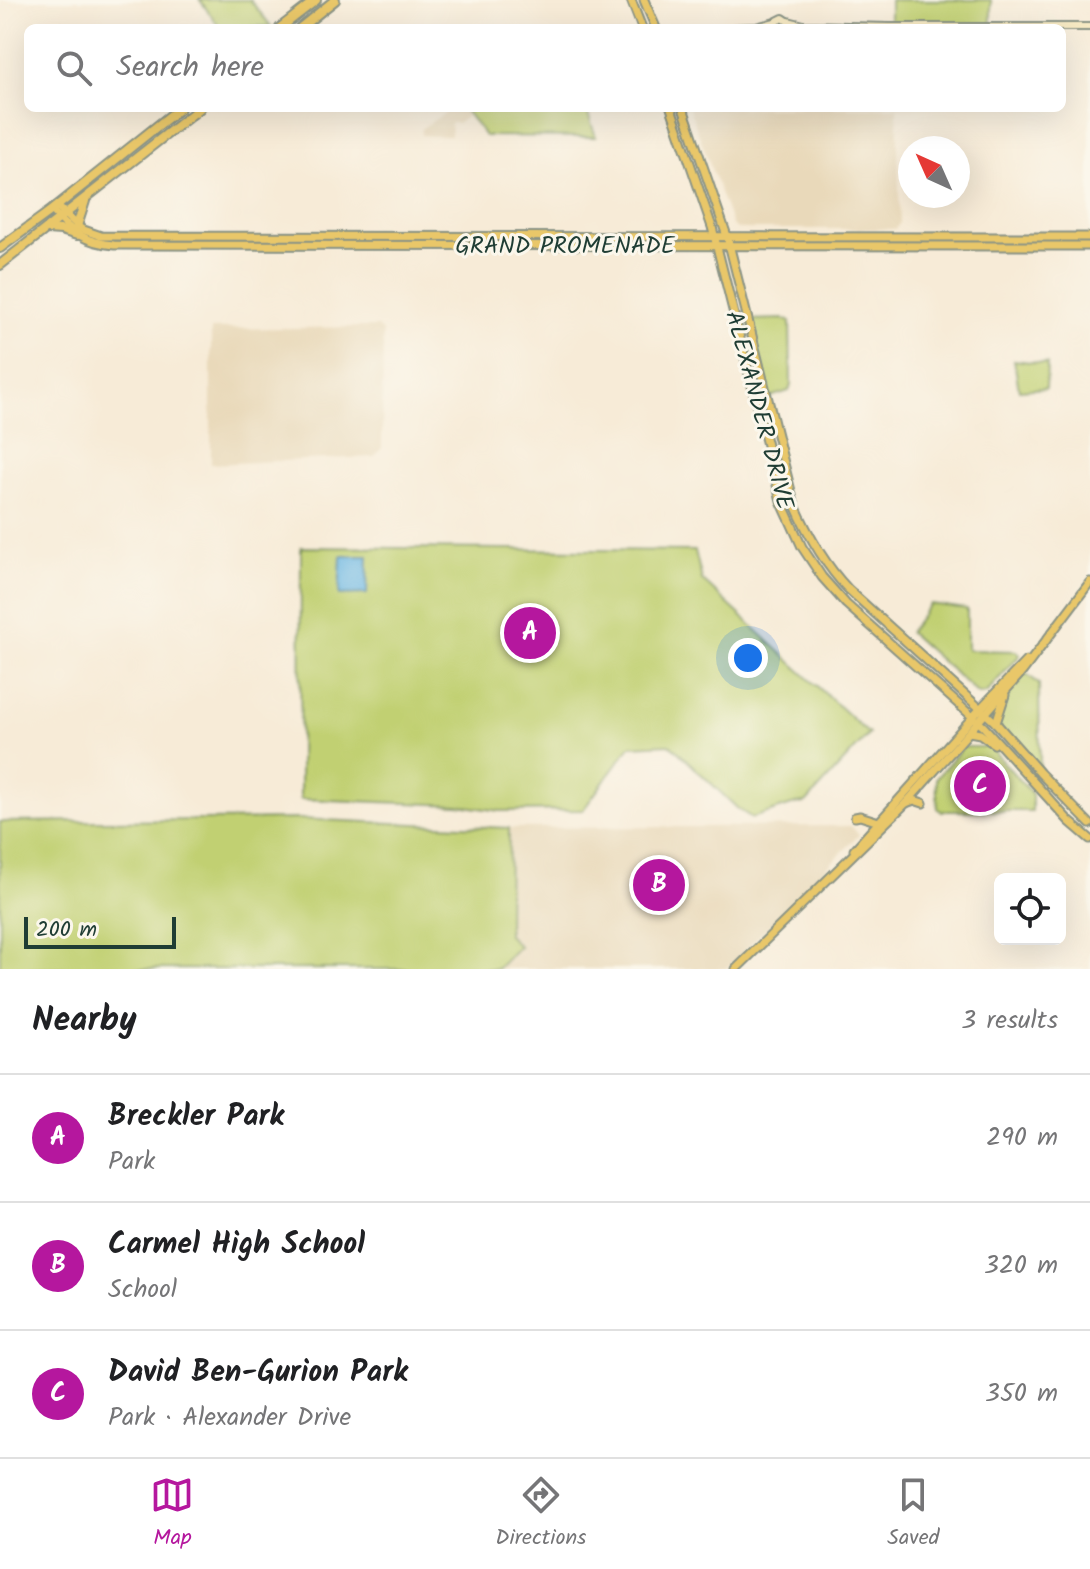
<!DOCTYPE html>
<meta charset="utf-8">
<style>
:root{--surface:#fff;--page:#f2f2f2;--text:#202124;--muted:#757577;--line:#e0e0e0;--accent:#b5179e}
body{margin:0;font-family:Kalam,sans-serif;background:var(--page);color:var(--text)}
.controls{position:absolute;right:24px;bottom:24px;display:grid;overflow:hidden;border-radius:12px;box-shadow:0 8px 32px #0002}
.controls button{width:72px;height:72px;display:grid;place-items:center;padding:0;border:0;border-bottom:2px solid var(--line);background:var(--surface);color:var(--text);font:40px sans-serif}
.compass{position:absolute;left:898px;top:136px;width:72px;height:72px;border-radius:50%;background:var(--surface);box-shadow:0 8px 32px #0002;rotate:315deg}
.scale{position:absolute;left:24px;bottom:20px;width:152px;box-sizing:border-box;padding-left:8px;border:4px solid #1f3d34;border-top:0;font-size:22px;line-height:28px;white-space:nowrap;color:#1f3d34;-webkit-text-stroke:6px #fbf7ec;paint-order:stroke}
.you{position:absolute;left:748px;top:658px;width:28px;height:28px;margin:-20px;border:6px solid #fff;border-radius:50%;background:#1a73e8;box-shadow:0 0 0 12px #1a73e833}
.badge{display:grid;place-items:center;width:52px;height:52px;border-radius:50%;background:var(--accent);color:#fff;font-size:26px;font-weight:700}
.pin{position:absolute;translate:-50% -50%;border:4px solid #fff;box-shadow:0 2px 8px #0006}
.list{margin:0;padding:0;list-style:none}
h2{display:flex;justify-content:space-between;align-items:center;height:104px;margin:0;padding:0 32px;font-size:34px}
h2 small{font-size:26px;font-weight:400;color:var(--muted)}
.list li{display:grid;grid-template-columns:52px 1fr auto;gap:24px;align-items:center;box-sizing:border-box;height:128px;padding:0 32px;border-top:2px solid var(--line)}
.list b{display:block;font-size:30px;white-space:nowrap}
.list p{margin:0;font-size:26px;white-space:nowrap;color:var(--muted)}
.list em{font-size:26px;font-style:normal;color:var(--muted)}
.icon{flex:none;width:44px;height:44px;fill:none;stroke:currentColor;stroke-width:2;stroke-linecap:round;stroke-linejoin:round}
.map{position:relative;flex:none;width:1090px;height:969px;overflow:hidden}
.search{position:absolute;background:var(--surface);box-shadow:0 8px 32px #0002;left:24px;right:24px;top:24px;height:88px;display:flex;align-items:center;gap:20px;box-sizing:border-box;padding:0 28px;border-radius:12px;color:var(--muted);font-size:30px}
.sheet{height:488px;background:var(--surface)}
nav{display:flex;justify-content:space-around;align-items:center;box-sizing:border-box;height:112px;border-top:2px solid var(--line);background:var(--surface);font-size:22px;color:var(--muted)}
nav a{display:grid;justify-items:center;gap:4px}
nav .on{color:var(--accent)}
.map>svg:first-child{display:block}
.built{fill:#e9d9ba}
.green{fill:#c1d072;stroke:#708653;stroke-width:2}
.water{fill:#69b6e3;stroke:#447a8c;stroke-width:2}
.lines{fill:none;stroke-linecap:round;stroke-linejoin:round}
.secondary-casing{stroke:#8b9486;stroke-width:10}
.primary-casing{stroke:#8b9486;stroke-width:11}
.highway-casing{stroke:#8b9486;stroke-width:12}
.secondary{stroke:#f6e9c3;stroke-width:6}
.primary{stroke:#e9c769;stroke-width:7}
.highway{stroke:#e9c769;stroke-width:8}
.labels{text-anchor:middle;stroke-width:6;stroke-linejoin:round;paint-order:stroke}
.street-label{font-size:24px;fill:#1f3d34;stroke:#fbf7ec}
</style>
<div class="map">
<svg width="1090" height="969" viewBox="0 0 1090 969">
<rect width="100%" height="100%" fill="#fbf7ec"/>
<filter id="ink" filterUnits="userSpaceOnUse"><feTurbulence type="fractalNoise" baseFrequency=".0125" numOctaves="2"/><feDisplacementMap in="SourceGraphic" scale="16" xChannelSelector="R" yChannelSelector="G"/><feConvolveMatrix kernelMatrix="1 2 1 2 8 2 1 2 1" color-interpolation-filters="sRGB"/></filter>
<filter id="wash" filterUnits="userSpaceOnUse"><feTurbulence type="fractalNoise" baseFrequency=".006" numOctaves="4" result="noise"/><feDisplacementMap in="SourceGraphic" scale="32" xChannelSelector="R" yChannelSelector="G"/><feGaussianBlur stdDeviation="1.8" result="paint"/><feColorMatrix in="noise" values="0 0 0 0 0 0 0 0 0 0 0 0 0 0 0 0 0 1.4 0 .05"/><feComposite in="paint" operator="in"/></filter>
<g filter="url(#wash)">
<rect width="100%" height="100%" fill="#f7ebd7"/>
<g class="built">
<polygon points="453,108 460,108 467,116 458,123 450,123 451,136 421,135 422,128"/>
<polygon points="689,108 897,108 900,223 895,229 737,229 732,225"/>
<polygon points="377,327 383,332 382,448 374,457 211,464 211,329"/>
<polygon points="851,826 859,835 726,969 497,969 519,946 508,935 509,828"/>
</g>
<g class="green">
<polygon points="200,0 250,0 271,26 220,28"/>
<rect x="890" y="0" width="101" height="27"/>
<polygon points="463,108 586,108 596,137 485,136"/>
<polygon points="782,319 790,321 791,385 789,391 767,398 748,320"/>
<polygon points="1014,360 1047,364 1046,388 1019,390"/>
<polygon points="301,547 695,551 702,580 869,734 806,803 795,804 752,818 738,809 670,744 630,746 583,810 500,811 458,805 300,799"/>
<polygon points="930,604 967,609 967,650 1016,651 1020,655 986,693 978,694 909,632"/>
<polygon points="1023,671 1039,684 1040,773 985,714"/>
<polygon points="963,747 990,747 1032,794 1032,811 942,811 938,809 936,778"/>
<polygon points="297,819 509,828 508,935 519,946 497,969 0,969 0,822"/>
</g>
<polygon class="water" points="341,556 368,556 367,594 339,595"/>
</g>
<g filter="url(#ink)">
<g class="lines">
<g class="secondary-casing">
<g id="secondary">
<polyline points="788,21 804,25 890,27 1090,27"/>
<polyline points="733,28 756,27 775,22"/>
<polyline points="774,28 775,22 783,18 789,22 791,28"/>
</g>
</g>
<g class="primary-casing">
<g id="primary">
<polyline points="631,0 642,28"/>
<polyline points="644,0 656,28"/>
<polyline points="671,108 712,227 781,501 802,547 822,577 846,604 984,727 1069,821 1090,839"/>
<path d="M 683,108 L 727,236 L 794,503 C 808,535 824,564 848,589 L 996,723 L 1040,773 L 1090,824"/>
<polyline points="57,206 81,229 101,236 1090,237"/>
<path d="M 52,210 C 70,232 86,243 114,245 L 1090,246"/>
<polyline points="996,723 1005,695"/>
<polyline points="969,732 980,734 994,744"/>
<polyline points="906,803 914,800 923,803"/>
<polyline points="855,817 860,816 879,822"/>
<polyline points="854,850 980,709 1026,661"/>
<polyline points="736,969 906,803 1023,671 1090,582"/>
</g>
</g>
<g class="highway-casing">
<g id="highway">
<polyline points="280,28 316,0"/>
<polyline points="300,28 335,0"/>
<polyline points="77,226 85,201"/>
<polyline points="47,229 61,230 77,235"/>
<polyline points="0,248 52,210 180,108"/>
<polyline points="0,265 200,108"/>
</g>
</g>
<use href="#secondary" class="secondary"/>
<use href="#primary" class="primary"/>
<use href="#highway" class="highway"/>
</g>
</g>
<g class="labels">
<g class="street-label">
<text x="565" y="253">GRAND PROMENADE</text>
<text transform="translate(760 410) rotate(75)" y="8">ALEXANDER DRIVE</text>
</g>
</g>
</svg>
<div class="controls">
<button><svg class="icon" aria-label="locate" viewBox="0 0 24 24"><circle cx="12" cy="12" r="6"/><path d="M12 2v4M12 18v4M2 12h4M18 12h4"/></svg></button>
</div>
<svg class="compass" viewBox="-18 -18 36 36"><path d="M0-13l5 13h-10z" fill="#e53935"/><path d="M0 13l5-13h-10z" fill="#757577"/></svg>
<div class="scale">200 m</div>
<div class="you"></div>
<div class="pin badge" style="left:530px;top:633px">A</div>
<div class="pin badge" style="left:659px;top:885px">B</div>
<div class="pin badge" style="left:980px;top:786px">C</div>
<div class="search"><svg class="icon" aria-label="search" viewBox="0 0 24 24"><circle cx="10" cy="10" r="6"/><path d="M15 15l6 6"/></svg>Search here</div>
</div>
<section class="sheet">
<h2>Nearby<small>3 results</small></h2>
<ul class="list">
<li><span class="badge">A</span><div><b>Breckler Park</b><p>Park</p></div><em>290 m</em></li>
<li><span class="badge">B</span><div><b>Carmel High School</b><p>School</p></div><em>320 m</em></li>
<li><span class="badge">C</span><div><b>David Ben-Gurion Park</b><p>Park · Alexander Drive</p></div><em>350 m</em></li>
</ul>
</section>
<nav>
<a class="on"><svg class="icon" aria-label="map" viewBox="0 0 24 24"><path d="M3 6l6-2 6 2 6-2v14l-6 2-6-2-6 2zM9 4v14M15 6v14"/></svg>Map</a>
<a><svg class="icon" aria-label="directions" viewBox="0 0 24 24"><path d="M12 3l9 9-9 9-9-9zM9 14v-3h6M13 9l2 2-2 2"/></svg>Directions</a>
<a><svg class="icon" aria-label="saved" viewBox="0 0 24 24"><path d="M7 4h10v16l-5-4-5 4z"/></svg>Saved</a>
</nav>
